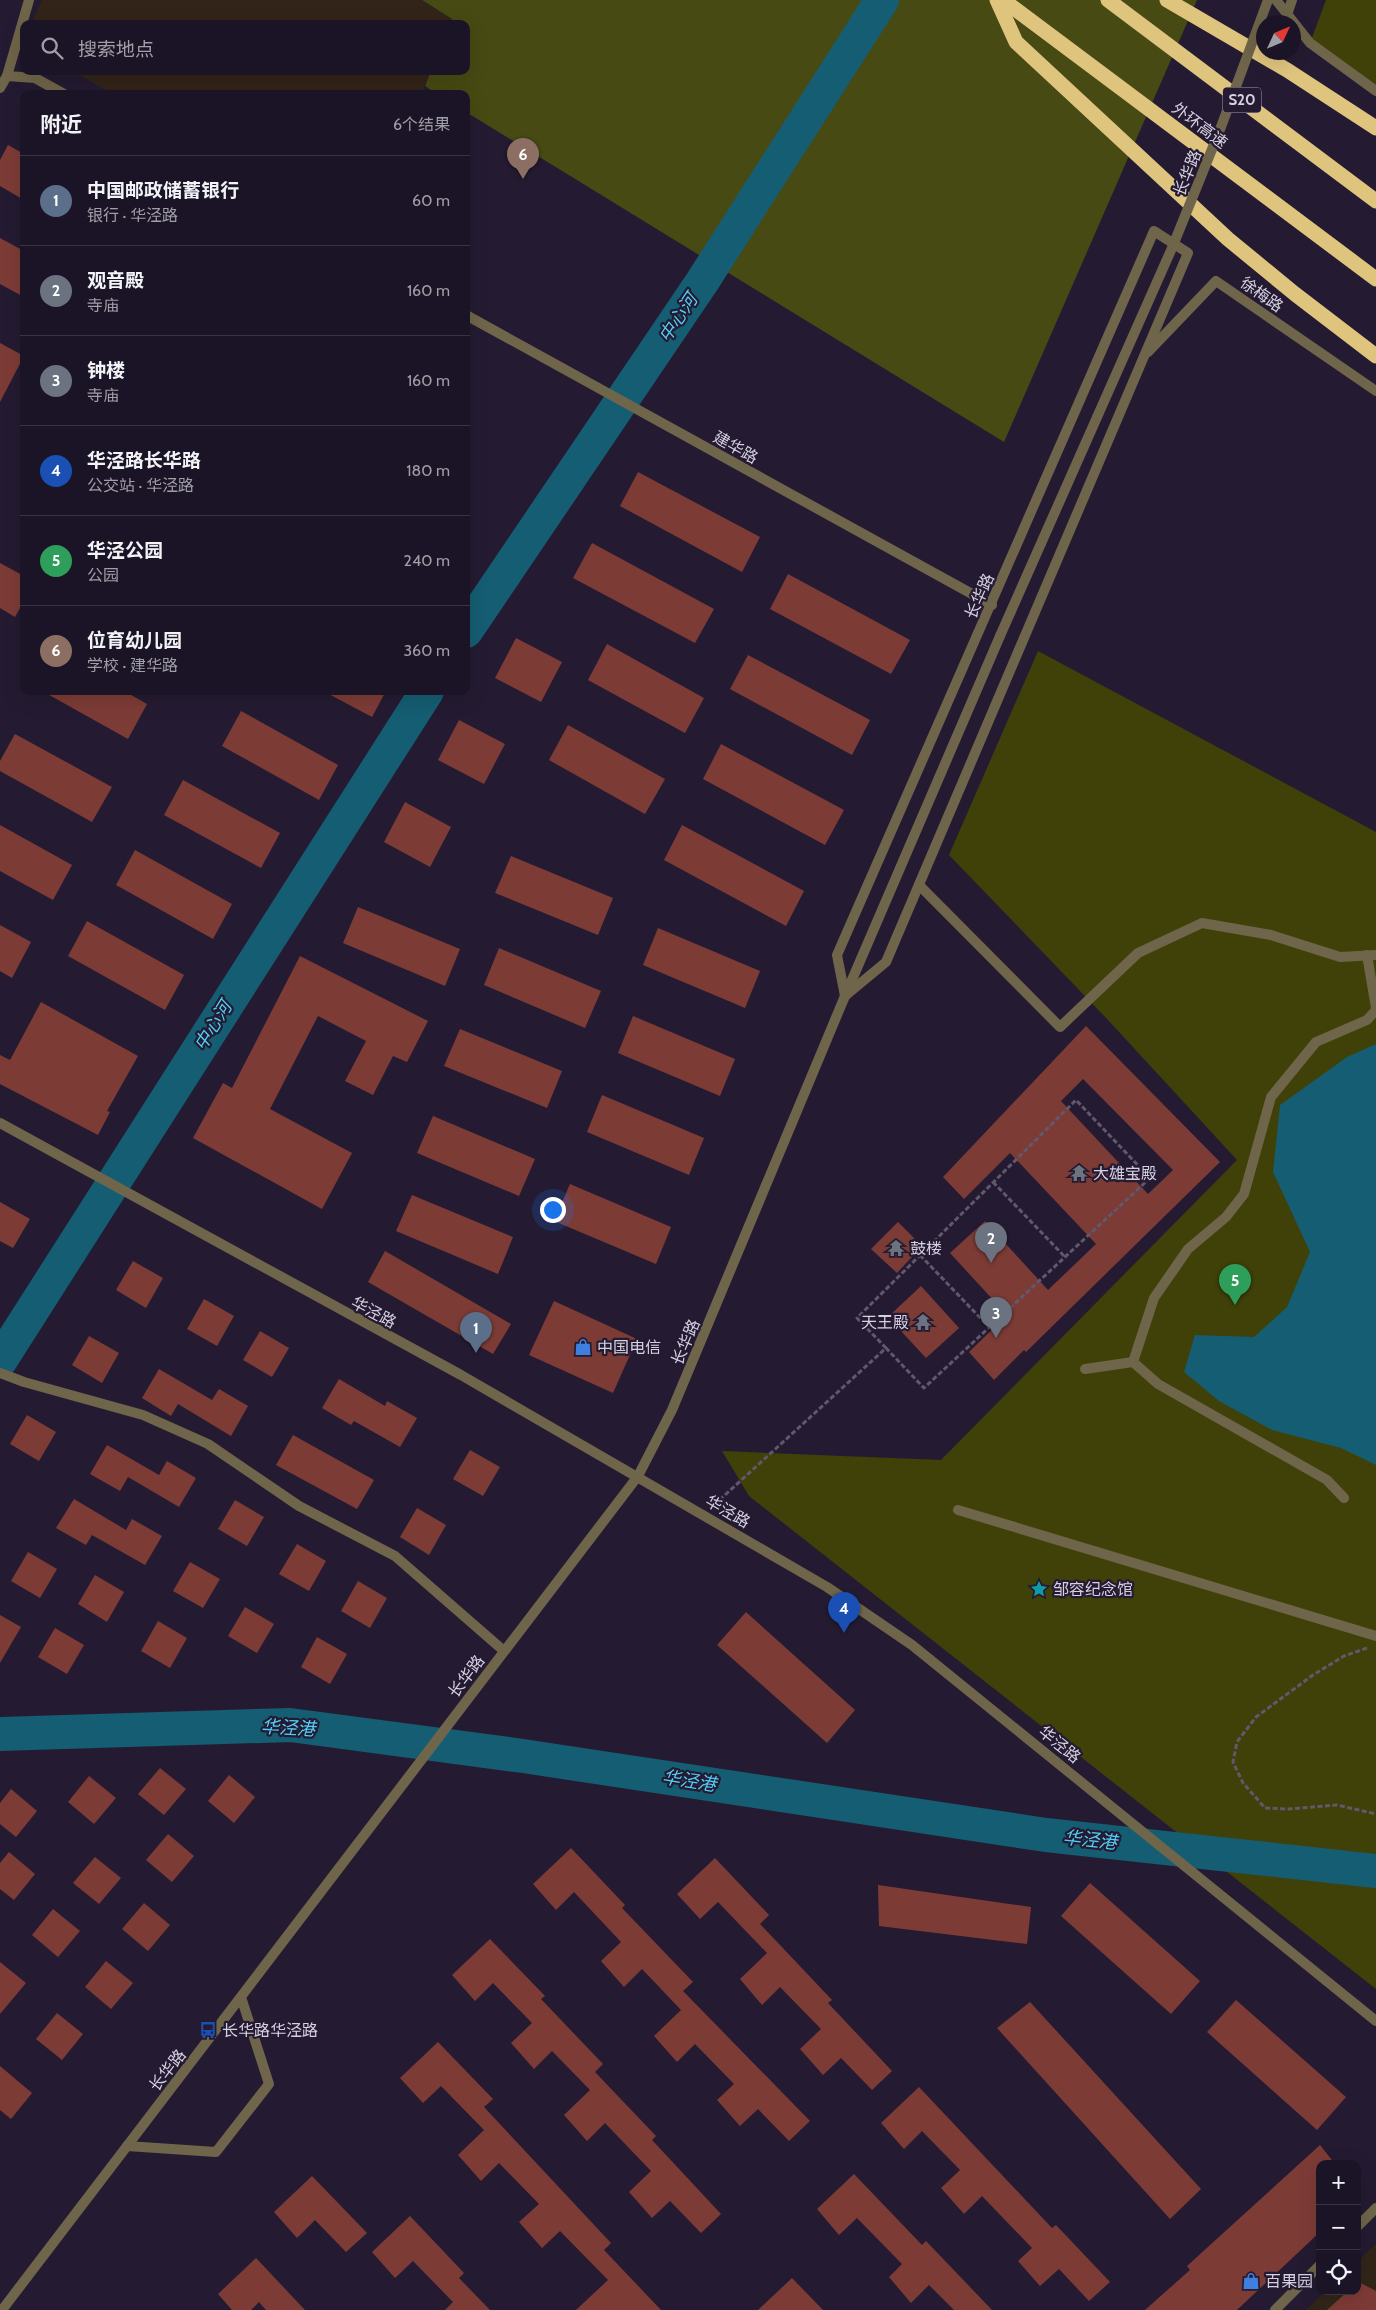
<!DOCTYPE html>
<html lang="zh">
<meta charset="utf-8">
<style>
:root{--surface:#1b1426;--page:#241d2e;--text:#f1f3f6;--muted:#a09ea7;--line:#393343;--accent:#db2777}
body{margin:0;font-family:Cabin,"Noto Sans SC",sans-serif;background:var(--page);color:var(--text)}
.controls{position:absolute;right:15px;bottom:15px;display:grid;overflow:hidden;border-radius:10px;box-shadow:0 5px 20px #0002}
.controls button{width:45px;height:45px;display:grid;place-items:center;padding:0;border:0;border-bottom:1px solid var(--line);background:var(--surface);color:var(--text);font:25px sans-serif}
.compass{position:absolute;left:1256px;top:15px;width:45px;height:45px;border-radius:50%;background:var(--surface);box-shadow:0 5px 20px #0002;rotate:46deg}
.you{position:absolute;left:552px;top:1209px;width:18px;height:18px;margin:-12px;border:4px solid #fff;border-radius:50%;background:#1a73e8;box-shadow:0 0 0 8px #1a73e833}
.badge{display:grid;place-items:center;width:32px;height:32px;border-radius:50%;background:var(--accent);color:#fff;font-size:16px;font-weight:700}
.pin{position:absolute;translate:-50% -41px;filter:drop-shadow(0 1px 2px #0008)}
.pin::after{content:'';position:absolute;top:26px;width:18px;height:15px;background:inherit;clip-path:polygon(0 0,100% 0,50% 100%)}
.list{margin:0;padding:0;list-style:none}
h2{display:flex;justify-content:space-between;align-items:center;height:65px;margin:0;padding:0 20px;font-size:21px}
h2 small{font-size:16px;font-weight:400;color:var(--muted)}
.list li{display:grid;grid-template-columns:32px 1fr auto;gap:15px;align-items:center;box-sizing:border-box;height:90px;padding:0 20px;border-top:1px solid var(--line)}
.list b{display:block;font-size:19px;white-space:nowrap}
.list p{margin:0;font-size:16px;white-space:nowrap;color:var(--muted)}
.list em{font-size:16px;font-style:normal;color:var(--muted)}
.icon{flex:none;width:28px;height:28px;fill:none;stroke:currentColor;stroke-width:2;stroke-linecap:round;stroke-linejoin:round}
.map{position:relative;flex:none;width:1376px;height:2310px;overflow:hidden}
.search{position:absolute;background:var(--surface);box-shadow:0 5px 20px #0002;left:20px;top:20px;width:450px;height:55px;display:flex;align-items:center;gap:12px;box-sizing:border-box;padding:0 18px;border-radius:10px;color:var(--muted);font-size:19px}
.panel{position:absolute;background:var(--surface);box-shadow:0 5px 20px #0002;left:20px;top:90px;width:450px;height:605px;border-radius:10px}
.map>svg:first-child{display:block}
.commercial{fill:#322518}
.medical{fill:#332419}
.green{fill:#3f4108}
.forest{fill:#484a13}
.water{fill:#155d72}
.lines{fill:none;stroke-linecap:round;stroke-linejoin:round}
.river{stroke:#155d72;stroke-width:34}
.building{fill:#7d3b36;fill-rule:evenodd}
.path{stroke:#60586d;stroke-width:3;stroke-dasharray:5 2.5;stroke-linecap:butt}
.service{stroke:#6f654a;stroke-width:10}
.minor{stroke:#6f654a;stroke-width:10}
.tertiary{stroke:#6f654a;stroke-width:10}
.motorway{stroke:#dfc47e;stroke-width:15}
.tertiary-bridge{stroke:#6f654a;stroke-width:10}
.labels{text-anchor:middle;stroke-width:4.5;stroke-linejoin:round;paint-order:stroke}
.shield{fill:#241b32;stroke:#a19aac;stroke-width:1}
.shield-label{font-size:15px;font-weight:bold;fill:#d6d1e1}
.street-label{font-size:16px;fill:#d6d1e1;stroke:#241b32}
.poi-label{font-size:16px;fill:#d6d1e1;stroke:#241b32;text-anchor:start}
.water-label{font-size:18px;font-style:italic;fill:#50d0f8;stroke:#241b32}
</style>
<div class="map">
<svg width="1376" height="2310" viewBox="0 0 1376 2310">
<rect width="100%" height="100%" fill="#241b32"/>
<polygon class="commercial" points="1376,2244 1376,2310 1306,2310 1326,2291 1357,2291 1357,2262"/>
<g class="medical">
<polygon points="42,0 421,0 452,19 450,24 31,24"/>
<polygon points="72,71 431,71 421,94 113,94"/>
</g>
<g class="green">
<polygon points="1326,0 1376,0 1376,91 1310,43"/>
<polygon points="1038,651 1376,832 1376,1989 749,1496 722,1451 941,1460 1237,1160 1108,1020 949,855"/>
</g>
<polygon class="forest" points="422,0 1197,0 1004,442 466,112 466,94 437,94 425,86 431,71 466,71 466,24 450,24 452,19"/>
<polygon class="water" points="1376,1044 1376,1465 1341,1448 1272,1430 1219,1401 1184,1372 1195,1335 1254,1337 1287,1307 1310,1252 1273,1172 1280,1105 1347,1057"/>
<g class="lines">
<g class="river">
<polyline points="466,631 702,282 882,0"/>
<polyline points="0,1361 427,691"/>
<polyline points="0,1734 290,1725 523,1756 1046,1835 1376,1871"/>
</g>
</g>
<g class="building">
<polygon points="8,145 24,154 24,200 0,186 0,160"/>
<polygon points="0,238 24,251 24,297 0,284"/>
<polygon points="0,343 24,356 0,402"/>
<polygon points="638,472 760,537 742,572 620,506"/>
<polygon points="592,543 714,609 695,643 573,578"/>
<polygon points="0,563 24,576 24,601 15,617 0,608"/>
<polygon points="788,574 910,640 891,674 770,609"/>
<polygon points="516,638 562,662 541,702 495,678"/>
<polygon points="607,644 704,698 685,733 588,680"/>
<polygon points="748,655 870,720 852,755 730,689"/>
<polygon points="42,691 124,691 147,704 128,739"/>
<polygon points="323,691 386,691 372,717"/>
<polygon points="241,711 338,765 319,800 222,746"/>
<polygon points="459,720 505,744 484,784 438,760"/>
<polygon points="568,725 665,779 645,814 549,760"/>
<polygon points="15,734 112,787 92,822 0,771 0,761"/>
<polygon points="721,744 844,810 825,845 703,779"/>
<polygon points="183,780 280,833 261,868 164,815"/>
<polygon points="405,802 451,827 430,867 384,842"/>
<polygon points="0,825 72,865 53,900 0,871"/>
<polygon points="682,825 804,891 786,926 664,860"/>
<polygon points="135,850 232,904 213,939 116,885"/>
<polygon points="511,856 613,898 598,935 495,893"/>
<polygon points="358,907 460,949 445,986 343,943"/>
<polygon points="87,921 184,975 165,1010 68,956"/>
<polygon points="0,925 31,942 12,978 0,971"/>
<polygon points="658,928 760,971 745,1008 643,965"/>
<polygon points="499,948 601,991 585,1028 484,985"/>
<polygon points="300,956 428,1021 407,1062 393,1056 373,1095 345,1081 366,1041 318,1016 270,1109 352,1153 322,1209 193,1138 223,1083 232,1088"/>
<polygon points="41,1002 138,1056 107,1111 110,1112 98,1135 0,1084 0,1055 10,1060"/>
<polygon points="633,1016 735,1059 720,1096 618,1053"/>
<path d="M 1086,1026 L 1220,1162 L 1026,1352 L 1024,1350 L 994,1380 L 969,1352 L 1007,1315 L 950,1253 L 985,1221 L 1048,1290 L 1096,1244 L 1010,1153 L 964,1199 L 943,1177 ZM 1083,1079 L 1173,1170 L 1148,1194 L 1061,1101 Z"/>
<polygon points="460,1029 562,1071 547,1108 444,1066"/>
<polygon points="602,1095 704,1138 689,1175 587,1132"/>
<polygon points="433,1116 535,1159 519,1196 417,1153"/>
<polygon points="570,1184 671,1227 656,1264 554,1221"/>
<polygon points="412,1195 513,1237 498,1274 396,1231"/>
<polygon points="0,1202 30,1219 13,1248 0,1241"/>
<polygon points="898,1222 922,1246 897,1273 871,1249"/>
<polygon points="385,1251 511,1324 493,1354 368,1282"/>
<polygon points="133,1261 163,1278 146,1308 116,1290"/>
<polygon points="921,1286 959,1328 926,1358 888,1317"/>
<polygon points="204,1299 234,1316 217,1346 187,1329"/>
<polygon points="554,1301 637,1339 613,1393 529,1355"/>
<polygon points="260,1331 289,1348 272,1377 243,1360"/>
<polygon points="89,1336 119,1353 102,1383 72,1365"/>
<polygon points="159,1369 212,1400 219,1389 248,1406 231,1436 178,1404 171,1416 142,1398"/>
<polygon points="339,1379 385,1406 387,1401 417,1418 400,1447 354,1421 351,1425 322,1408"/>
<polygon points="27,1415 56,1432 39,1461 10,1444"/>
<polygon points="293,1435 374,1480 357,1509 276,1465"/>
<polygon points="107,1445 159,1475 167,1461 196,1478 179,1507 128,1477 120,1491 90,1474"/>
<polygon points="470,1450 500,1467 483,1496 453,1479"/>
<polygon points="74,1499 126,1530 132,1519 162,1536 145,1565 92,1535 86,1545 56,1528"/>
<polygon points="235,1500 264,1517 247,1546 218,1529"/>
<polygon points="417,1508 446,1525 429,1555 400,1537"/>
<polygon points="297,1544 326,1561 309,1591 279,1574"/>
<polygon points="28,1552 57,1569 40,1598 11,1581"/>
<polygon points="190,1562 220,1579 203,1608 173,1591"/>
<polygon points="95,1575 124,1592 107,1622 78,1604"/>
<polygon points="358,1581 387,1598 370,1628 341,1611"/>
<polygon points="245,1607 274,1624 257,1653 228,1636"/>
<polygon points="746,1612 855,1710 827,1743 717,1645"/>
<polygon points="0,1615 21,1627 0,1663"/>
<polygon points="158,1621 187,1638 170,1668 141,1651"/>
<polygon points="55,1628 84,1645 67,1674 38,1657"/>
<polygon points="317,1637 347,1654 330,1684 301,1667"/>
<polygon points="160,1768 186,1789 164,1815 138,1794"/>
<polygon points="229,1775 255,1797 234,1823 208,1801"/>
<polygon points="89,1776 116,1798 94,1824 68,1802"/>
<polygon points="11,1789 37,1811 16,1837 0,1824 0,1803"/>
<polygon points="168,1834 194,1856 172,1882 146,1860"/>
<polygon points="571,1848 625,1905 622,1908 693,1982 683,1991 810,2121 789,2141 758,2109 740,2126 717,2100 734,2084 695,2044 677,2062 654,2036 681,2010 642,1969 624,1987 601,1961 621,1942 574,1892 556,1910 533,1884"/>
<polygon points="9,1852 35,1874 14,1900 0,1889 0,1863"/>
<polygon points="95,1857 121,1878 99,1904 73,1883"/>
<polygon points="715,1858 769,1915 760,1924 832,2000 828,2003 892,2071 872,2090 841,2058 823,2075 800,2049 821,2029 780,1987 762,2005 740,1979 767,1953 718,1902 700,1919 677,1894"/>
<polygon points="1090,1883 1200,1981 1171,2014 1061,1916"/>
<polygon points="878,1885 1031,1907 1027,1944 879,1926"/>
<polygon points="144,1903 170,1925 148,1951 122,1929"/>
<polygon points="53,1909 80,1931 58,1957 32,1935"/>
<polygon points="490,1939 545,1996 541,1999 603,2064 595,2072 656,2136 652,2140 721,2214 701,2233 670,2201 652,2218 629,2192 651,2171 605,2123 587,2141 564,2115 590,2090 552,2051 534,2069 511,2043 532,2023 493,1983 475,2001 452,1975"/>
<polygon points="106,1961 133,1983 111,2009 85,1987"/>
<polygon points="0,1962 26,1983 0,2014"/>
<polygon points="1236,2000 1346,2097 1317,2130 1207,2032"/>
<polygon points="1030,2002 1201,2189 1170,2219 997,2028"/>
<polygon points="57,2013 83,2034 62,2060 36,2039"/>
<polygon points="438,2042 493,2099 484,2107 611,2243 604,2250 661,2310 576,2310 608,2280 560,2231 542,2248 519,2222 539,2204 499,2163 481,2181 458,2155 484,2130 441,2086 423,2103 400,2078"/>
<polygon points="0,2066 32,2093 11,2119 0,2110"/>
<polygon points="919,2087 1052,2228 1056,2225 1110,2282 1089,2301 1059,2269 1040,2286 1018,2261 1032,2248 982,2196 964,2214 941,2188 960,2170 922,2131 904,2149 881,2123"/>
<polygon points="1320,2145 1335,2164 1320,2164 1320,2232 1237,2310 1145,2310 1190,2270 1187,2266"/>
<polygon points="854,2174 922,2245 926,2241 992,2310 954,2310 929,2285 911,2303 889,2277 902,2264 857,2218 839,2235 817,2209"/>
<polygon points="312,2176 367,2233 346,2252 315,2220 297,2238 274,2212"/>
<polygon points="410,2216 464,2273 459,2278 490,2310 445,2310 453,2302 413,2261 395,2278 372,2252"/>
<polygon points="256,2258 305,2310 266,2310 259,2302 251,2310 232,2310 218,2294"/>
<polygon points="792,2278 823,2310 758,2310"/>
<polygon points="1357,2281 1376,2291 1376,2310 1327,2310 1348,2291 1357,2291"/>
</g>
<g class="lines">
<g class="path">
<polyline points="993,1182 1065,1257"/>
<polyline points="920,1255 989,1327"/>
<polyline points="714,1505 886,1348 924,1388 1150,1178 1076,1100 857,1318 886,1348"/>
<polyline points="1367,1648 1344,1656 1313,1675 1256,1717 1237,1742 1233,1762 1243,1783 1265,1808 1288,1809 1337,1805 1376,1814"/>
</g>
<g class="service">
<polyline points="919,885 1060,1027 1138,953 1202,923 1271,935 1340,957 1376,955"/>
<polyline points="1367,955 1376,1008"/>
<polyline points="1085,1369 1133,1362"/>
<polyline points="1344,1498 1327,1480 1158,1384 1133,1362 1154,1298 1188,1249 1226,1217 1244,1194 1271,1097 1316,1042 1367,1020 1376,1010"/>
<polyline points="127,2146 216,2152 269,2084 241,1997"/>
</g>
<g class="minor">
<polyline points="1276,0 1310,43 1376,91"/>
<polyline points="1288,12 1292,0"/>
<polyline points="7,76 29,0"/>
<polyline points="0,88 7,76 35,78 64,94"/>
<polygon points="1154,231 1188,253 886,962 845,996 837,955"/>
<polyline points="466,315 992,605"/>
<polyline points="1148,352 1216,281 1376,391"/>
<polyline points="0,1123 461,1375 827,1587 912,1645 1376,2021"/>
<polyline points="0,1373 24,1382 143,1415 208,1444 299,1506 395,1556 504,1651"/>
<polyline points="958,1510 1376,1636"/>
<polyline points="1357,2227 1376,2208"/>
<polyline points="1275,2310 1320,2265"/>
</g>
<polyline class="tertiary" points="2,2310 638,1476 672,1410 845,996 1000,636"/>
<g class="motorway">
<polyline points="997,0 1016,42 1228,239 1295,294 1376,356"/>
<polyline points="1003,0 1376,279"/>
<polyline points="1108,0 1376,201"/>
<polyline points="1167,0 1287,70 1376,128"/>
</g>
<polyline class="tertiary-bridge" points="1000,636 1172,248 1221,127 1268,0"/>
</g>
<defs>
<g id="temple-bare" transform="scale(1.35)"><path d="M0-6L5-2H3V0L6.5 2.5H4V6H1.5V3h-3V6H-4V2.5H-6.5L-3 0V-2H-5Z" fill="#6b7280" stroke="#241b32" stroke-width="2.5" paint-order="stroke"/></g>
<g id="shop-bare" transform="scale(1.35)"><path d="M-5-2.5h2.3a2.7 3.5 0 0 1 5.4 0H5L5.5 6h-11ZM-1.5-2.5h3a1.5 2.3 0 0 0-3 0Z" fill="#3f7fe0" stroke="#241b32" stroke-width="2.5" paint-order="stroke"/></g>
<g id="sight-bare" transform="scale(1.35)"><path d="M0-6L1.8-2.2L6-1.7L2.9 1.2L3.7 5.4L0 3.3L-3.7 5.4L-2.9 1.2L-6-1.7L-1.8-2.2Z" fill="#0f9aa8" stroke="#241b32" stroke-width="2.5" paint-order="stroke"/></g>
<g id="bus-bare" transform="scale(1.35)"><path d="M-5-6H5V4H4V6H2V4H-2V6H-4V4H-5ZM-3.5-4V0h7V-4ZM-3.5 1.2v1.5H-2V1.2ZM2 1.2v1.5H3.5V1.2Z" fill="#1a4fb4" stroke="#241b32" stroke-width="2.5" paint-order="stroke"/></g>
</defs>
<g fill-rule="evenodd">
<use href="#temple-bare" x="1079" y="1173"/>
<use href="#temple-bare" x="896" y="1248"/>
<use href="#temple-bare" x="923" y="1322"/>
<use href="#shop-bare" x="583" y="1347"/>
<use href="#sight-bare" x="1039" y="1589"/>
<use href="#bus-bare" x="208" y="2030"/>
<use href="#shop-bare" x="1251" y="2281"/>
</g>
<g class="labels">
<rect class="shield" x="1223" y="87.5" width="38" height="25" rx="4"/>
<g class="shield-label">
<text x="1242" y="105">S20</text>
</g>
<g class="street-label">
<text transform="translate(1200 125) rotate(37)" y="6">外环高速</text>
<text transform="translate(1187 173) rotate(-68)" y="6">长华路</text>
<text transform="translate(1262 294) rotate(35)" y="6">徐梅路</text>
<text transform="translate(736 447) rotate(29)" y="6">建华路</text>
<text transform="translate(979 596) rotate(-66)" y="6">长华路</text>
<text transform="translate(374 1312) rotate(28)" y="6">华泾路</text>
<text transform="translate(685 1342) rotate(-67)" y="6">长华路</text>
<text transform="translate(728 1511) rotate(30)" y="6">华泾路</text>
<text transform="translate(466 1676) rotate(-53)" y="6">长华路</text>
<text transform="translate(1060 1744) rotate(39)" y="6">华泾路</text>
<text transform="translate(167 2070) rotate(-52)" y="6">长华路</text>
</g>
<g class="poi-label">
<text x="1093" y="1179">大雄宝殿</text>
<text x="910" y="1254">鼓楼</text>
<text x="909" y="1328" text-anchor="end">天王殿</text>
<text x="597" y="1353">中国电信</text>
<text x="1053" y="1595">邹容纪念馆</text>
<text x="222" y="2036">长华路华泾路</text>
<text x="1265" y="2287">百果园</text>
</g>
<g class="water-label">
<text transform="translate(678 318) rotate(-56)" y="6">中心河</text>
<text transform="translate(213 1026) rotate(-58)" y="6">中心河</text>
<text transform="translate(288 1728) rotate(3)" y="6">华泾港</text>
<text transform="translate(689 1781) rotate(9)" y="6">华泾港</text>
<text transform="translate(1090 1840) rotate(6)" y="6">华泾港</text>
</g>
</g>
</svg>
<div class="controls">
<button>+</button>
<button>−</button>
<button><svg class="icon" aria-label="locate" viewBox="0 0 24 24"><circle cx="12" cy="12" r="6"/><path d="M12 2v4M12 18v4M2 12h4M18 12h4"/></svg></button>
</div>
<svg class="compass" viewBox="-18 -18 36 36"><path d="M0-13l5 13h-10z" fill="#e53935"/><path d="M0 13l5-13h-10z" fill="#a09ea7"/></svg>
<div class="you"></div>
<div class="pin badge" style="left:476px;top:1353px;background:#5c6f8a">1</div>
<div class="pin badge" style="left:991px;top:1263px;background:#6b7280">2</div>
<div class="pin badge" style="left:996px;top:1338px;background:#6b7280">3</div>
<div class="pin badge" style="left:844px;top:1633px;background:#1a4fb4">4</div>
<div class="pin badge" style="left:1235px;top:1305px;background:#2e9e5b">5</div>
<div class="pin badge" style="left:523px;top:179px;background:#8d6e63">6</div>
<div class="search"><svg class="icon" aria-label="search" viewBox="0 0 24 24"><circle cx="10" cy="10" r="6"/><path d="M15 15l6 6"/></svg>搜索地点</div>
<section class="panel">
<h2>附近<small>6个结果</small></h2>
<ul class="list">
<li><span class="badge" style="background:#5c6f8a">1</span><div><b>中国邮政储蓄银行</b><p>银行 · 华泾路</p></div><em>60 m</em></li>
<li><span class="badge" style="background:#6b7280">2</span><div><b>观音殿</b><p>寺庙</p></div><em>160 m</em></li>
<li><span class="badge" style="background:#6b7280">3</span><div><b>钟楼</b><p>寺庙</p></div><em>160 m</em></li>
<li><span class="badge" style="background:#1a4fb4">4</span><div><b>华泾路长华路</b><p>公交站 · 华泾路</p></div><em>180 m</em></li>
<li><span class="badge" style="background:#2e9e5b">5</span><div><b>华泾公园</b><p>公园</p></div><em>240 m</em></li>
<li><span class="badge" style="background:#8d6e63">6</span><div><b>位育幼儿园</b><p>学校 · 建华路</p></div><em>360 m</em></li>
</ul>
</section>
</div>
